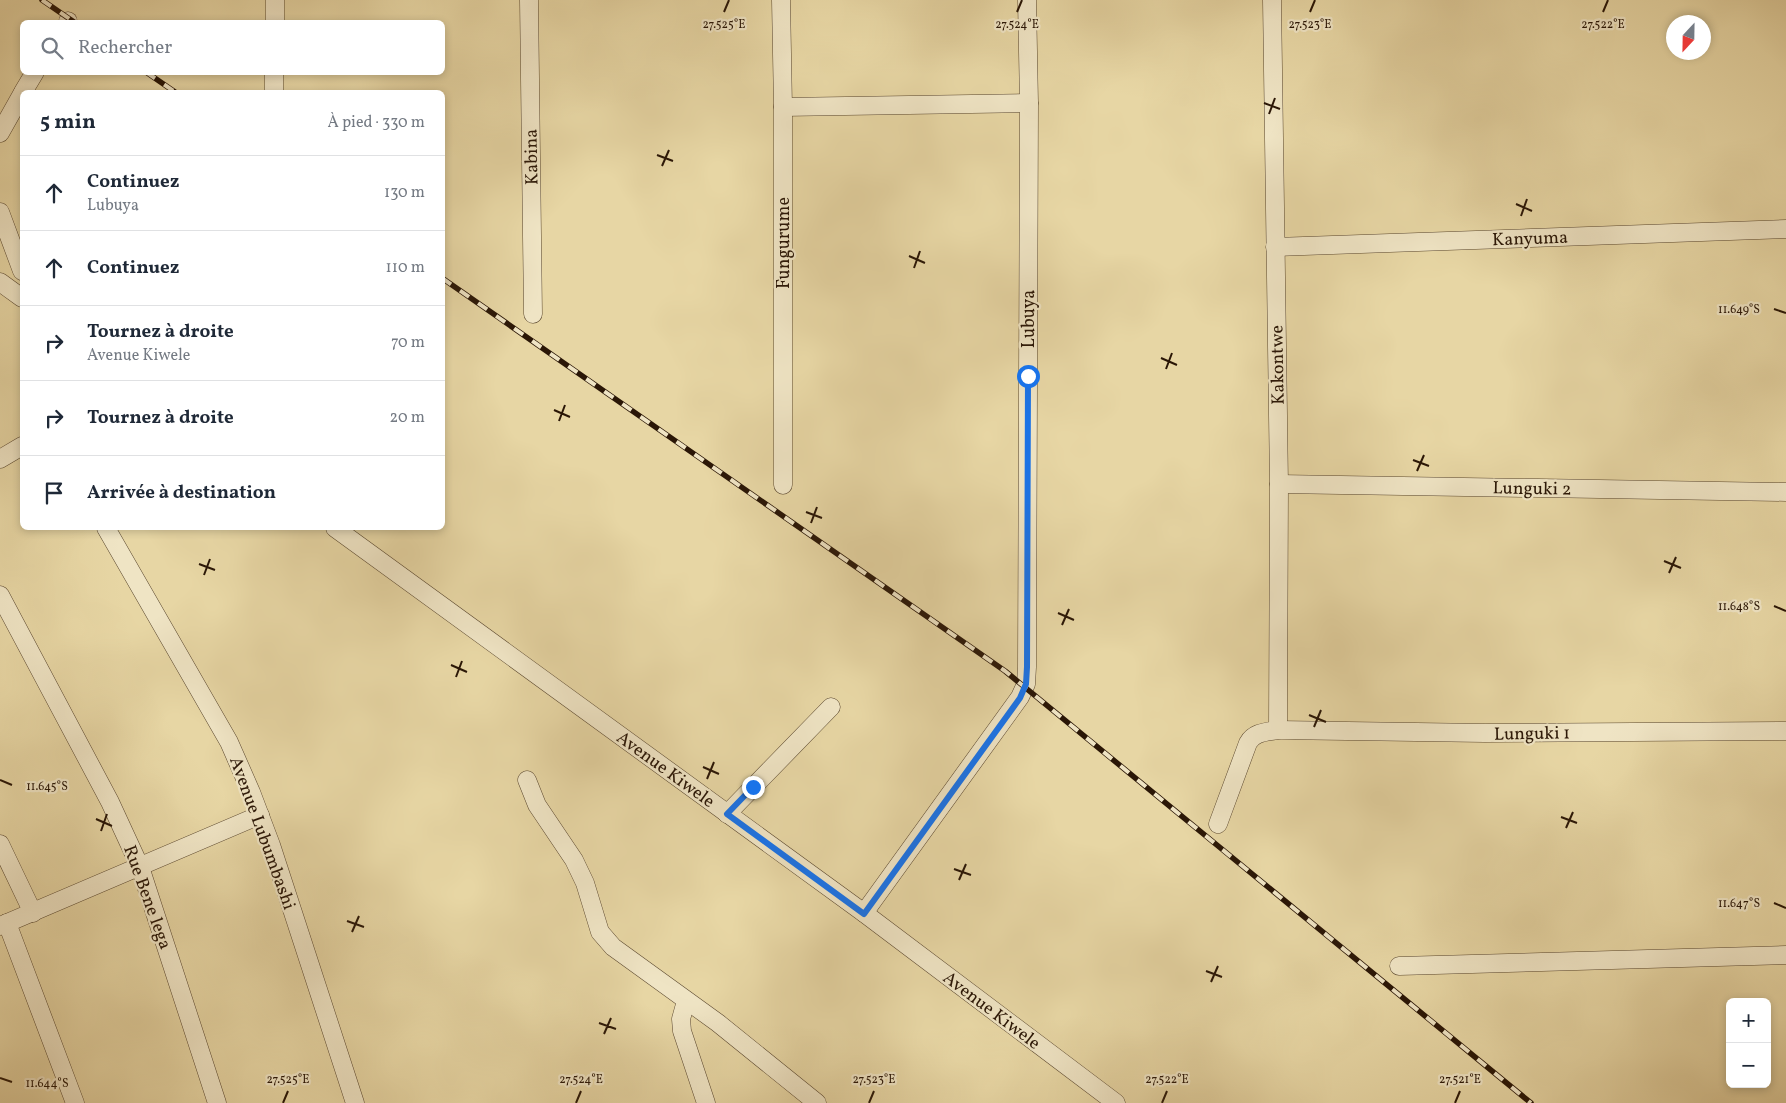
<!DOCTYPE html>
<html lang="fr">
<meta charset="utf-8">
<style>
:root{--surface:#fff;--page:#f2f2f3;--text:#1f2937;--muted:#747a83;--line:#e0e1e3}
body{margin:0;font-family:Vollkorn,serif;background:var(--page);color:var(--text)}
.controls{position:absolute;right:15px;bottom:15px;display:grid;overflow:hidden;border-radius:8px;box-shadow:0 2px 8px #0003}
.controls button{width:45px;height:45px;display:grid;place-items:center;padding:0;border:0;border-bottom:1px solid var(--line);background:var(--surface);color:var(--text);font:25px sans-serif}
.compass{position:absolute;left:1666px;top:15px;width:45px;height:45px;border-radius:50%;background:var(--surface);box-shadow:0 2px 8px #0003;rotate:202deg}
.stop{position:absolute;width:15px;height:15px;margin:-11px;border:4px solid #1a73e8;border-radius:50%;background:#fff}
.stop.end{background:#1a73e8;border-color:#fff;box-shadow:0 1px 5px #0008}
.list{margin:0;padding:0;list-style:none}
h2{display:flex;justify-content:space-between;align-items:center;height:65px;margin:0;padding:0 20px;font-size:21px}
h2 small{font-size:16px;font-weight:400;color:var(--muted)}
.list li{display:grid;grid-template-columns:32px 1fr auto;gap:15px;align-items:center;box-sizing:border-box;height:75px;padding:0 20px;border-top:1px solid var(--line)}
.list b{display:block;font-size:19px;white-space:nowrap}
.list p{margin:0;font-size:16px;white-space:nowrap;color:var(--muted)}
.list em{font-size:16px;font-style:normal;color:var(--muted)}
.icon{flex:none;width:28px;height:28px;fill:none;stroke:currentColor;stroke-width:2;stroke-linecap:round;stroke-linejoin:round}
.map{position:relative;flex:none;width:1786px;height:1103px;overflow:hidden}
.search{position:absolute;background:var(--surface);box-shadow:0 2px 8px #0003;left:20px;top:20px;width:425px;height:55px;display:flex;align-items:center;gap:12px;box-sizing:border-box;padding:0 18px;border-radius:8px;color:var(--muted);font-size:19px}
.panel{position:absolute;background:var(--surface);box-shadow:0 2px 8px #0003;left:20px;top:90px;width:425px;height:440px;border-radius:8px}
.map>svg:first-child{display:block}
.lines{fill:none;stroke-linecap:round;stroke-linejoin:round}
.minor-casing{stroke:#59462e;stroke-width:19}
.minor{stroke:#efe4c4;stroke-width:18}
.rail-casing{stroke:#2a1606;stroke-width:5.5}
.rail{stroke:#efe4c4;stroke-width:4;stroke-dasharray:11;stroke-linecap:butt}
.route{stroke:#1a73e8;stroke-width:6}
.ticks{fill:none;stroke:#2a1606;stroke-width:2}
.labels{text-anchor:middle;stroke-width:4.5;stroke-linejoin:round;paint-order:stroke}
.street-label{font-size:18px;fill:#2a1606;stroke:#efe4c4}
.ticks-label{font-size:12px;text-anchor:middle;fill:#2a1606;stroke:#efe4c4;stroke-width:4.5;stroke-linejoin:round;paint-order:stroke}
</style>
<div class="map">
<svg width="1786" height="1103" viewBox="0 0 1786 1103">
<rect width="100%" height="100%" fill="#e7d6a4"/>
<filter id="stains"><feTurbulence type="fractalNoise" baseFrequency=".004" numOctaves="4"/><feColorMatrix values="0 0 0 0 .2 0 0 0 0 .09 0 0 0 0 .02 0 0 0 .5 -.17"/></filter>
<radialGradient id="worn" r=".72"><stop offset=".6" stop-color="#630" stop-opacity="0"/><stop offset="1" stop-color="#630" stop-opacity=".3"/></radialGradient>
<g class="lines">
<g class="minor-casing">
<g id="minor">
<polyline points="529,0 533,314"/>
<polyline points="781,0 783,107 783,485"/>
<polyline points="1272,0 1279,484 1278,730"/>
<polyline points="68,22 68,21"/>
<polyline points="275,22 275,0"/>
<polyline points="23,92 35,72"/>
<polyline points="274,92 274,72"/>
<polyline points="783,107 1029,103"/>
<polyline points="0,133 22,94"/>
<polyline points="0,212 22,271"/>
<polyline points="1275,247 1786,229"/>
<polyline points="0,282 22,298"/>
<polyline points="0,459 22,446"/>
<polyline points="1279,484 1786,492"/>
<polyline points="106,528 229,742 251,792 271,845 355,1103"/>
<polyline points="335,528 864,913 1116,1103"/>
<polyline points="0,595 110,802 140,867 217,1103"/>
<polyline points="527,780 537,805 574,860 585,883 600,932 613,947 718,1023 817,1103"/>
<polyline points="727,814 831,707"/>
<path d="M 1218,824 L 1248,743 C 1254,732 1266,732 1278,730 L 1485,733 L 1786,731"/>
<polyline points="0,844 33,913"/>
<polyline points="864,913 1020,697 1026,684 1027,667 1029,103 1027,0"/>
<polyline points="7,923 75,1103"/>
<polyline points="0,926 260,815"/>
<polyline points="1399,966 1786,955"/>
<polyline points="686,1001 681,1019 682,1031 706,1103"/>
</g>
</g>
<use href="#minor" class="minor"/>
<g class="rail-casing">
<g id="rail">
<polyline points="42,0 74,22"/>
<polyline points="146,72 175,92"/>
<polyline points="442,278 1005,671 1531,1103"/>
</g>
</g>
<use href="#rail" class="rail"/>
</g>
<g class="lines">
<polyline class="route" points="753,787 727,814 864,914 1020,698 1026,684 1027,667 1028,376"/>
</g>
<path class="ticks" d="M 724,12 L 729,0M 1017,12 L 1022,0M 1310,12 L 1315,0M 1603,12 L 1608,0M 1264,103 L 1280,109M 1269,114 L 1275,98M 657,155 L 673,161M 662,166 L 669,150M 1516,204 L 1532,211M 1521,216 L 1527,199M 909,256 L 925,263M 914,268 L 920,251M 1774,309 L 1786,313M 1161,358 L 1177,365M 1166,369 L 1172,353M 554,410 L 570,417M 559,421 L 565,405M 1413,460 L 1429,466M 1417,471 L 1424,455M 806,512 L 822,518M 811,523 L 817,507M 1664,561 L 1681,568M 199,564 L 215,570M 1669,573 L 1676,557M 204,575 L 210,559M 1774,606 L 1786,611M 1058,613 L 1074,620M 1062,625 L 1069,609M 451,665 L 467,672M 456,677 L 462,661M 1309,715 L 1326,722M 1314,727 L 1321,710M 703,767 L 719,774M 707,779 L 714,762M 0,780 L 12,785M 1561,817 L 1577,823M 96,819 L 112,826M 1566,828 L 1573,812M 101,831 L 107,814M 954,869 L 971,875M 959,880 L 966,864M 1774,903 L 1786,908M 347,921 L 364,927M 352,932 L 359,916M 1206,971 L 1222,977M 1211,982 L 1218,966M 599,1023 L 616,1029M 604,1034 L 611,1018M 0,1078 L 12,1082M 283,1103 L 288,1091M 576,1103 L 581,1091M 869,1103 L 874,1091M 1162,1103 L 1167,1091M 1455,1103 L 1460,1091"/>
<g class="labels">
<g class="street-label">
<text transform="translate(531 157) rotate(-91)" y="6">Kabina</text>
<text transform="translate(1530 238) rotate(-2)" y="6">Kanyuma</text>
<text transform="translate(783 243) rotate(-90)" y="6">Fungurume</text>
<text transform="translate(1028 319) rotate(-90)" y="6">Lubuya</text>
<text transform="translate(1277 365) rotate(-91)" y="6">Kakontwe</text>
<text transform="translate(1532 488) rotate(1)" y="6">Lunguki 2</text>
<text transform="translate(1532 733) rotate(-1)" y="6">Lunguki 1</text>
<text transform="translate(666 769) rotate(36)" y="6">Avenue Kiwele</text>
<text transform="translate(263 833) rotate(70)" y="6">Avenue Lubumbashi</text>
<text transform="translate(148 897) rotate(70)" y="6">Rue Bene lega</text>
<text transform="translate(992 1010) rotate(37)" y="6">Avenue Kiwele</text>
</g>
</g>
<g class="ticks-label">
<text x="724" y="28">27.525°E</text>
<text x="1017" y="28">27.524°E</text>
<text x="1310" y="28">27.523°E</text>
<text x="1603" y="28">27.522°E</text>
<text x="1739" y="313">11.649°S</text>
<text x="1739" y="610">11.648°S</text>
<text x="47" y="790">11.645°S</text>
<text x="1739" y="907">11.647°S</text>
<text x="288" y="1083">27.525°E</text>
<text x="581" y="1083">27.524°E</text>
<text x="874" y="1083">27.523°E</text>
<text x="1167" y="1083">27.522°E</text>
<text x="1460" y="1083">27.521°E</text>
<text x="47" y="1087">11.644°S</text>
</g>
<rect width="100%" height="100%" filter="url(#stains)"/>
<rect width="100%" height="100%" fill="url(#worn)"/>
</svg>
<div class="controls">
<button>+</button>
<button>−</button>
</div>
<svg class="compass" viewBox="-18 -18 36 36"><path d="M0-13l5 13h-10z" fill="#e53935"/><path d="M0 13l5-13h-10z" fill="#747a83"/></svg>
<div class="stop" style="left:1028px;top:376px"></div>
<div class="stop end" style="left:753px;top:787px"></div>
<div class="search"><svg class="icon" aria-label="search" viewBox="0 0 24 24"><circle cx="10" cy="10" r="6"/><path d="M15 15l6 6"/></svg>Rechercher</div>
<section class="panel">
<h2>5 min<small>À pied · 330 m</small></h2>
<ul class="list">
<li><svg class="icon" aria-label="ahead" viewBox="0 0 24 24"><path d="M12 20V5M6 11l6-6 6 6"/></svg><div><b>Continuez</b><p>Lubuya</p></div><em>130 m</em></li>
<li><svg class="icon" aria-label="ahead" viewBox="0 0 24 24"><path d="M12 20V5M6 11l6-6 6 6"/></svg><div><b>Continuez</b></div><em>110 m</em></li>
<li><svg class="icon" aria-label="right" viewBox="0 0 24 24"><path d="M7 20v-9h11M14 6l5 5-5 5"/></svg><div><b>Tournez à droite</b><p>Avenue Kiwele</p></div><em>70 m</em></li>
<li><svg class="icon" aria-label="right" viewBox="0 0 24 24"><path d="M7 20v-9h11M14 6l5 5-5 5"/></svg><div><b>Tournez à droite</b></div><em>20 m</em></li>
<li><svg class="icon" aria-label="arrive" viewBox="0 0 24 24"><path d="M6 21V4h12l-3 4 3 4H6"/></svg><div><b>Arrivée à destination</b></div></li>
</ul>
</section>
</div>
